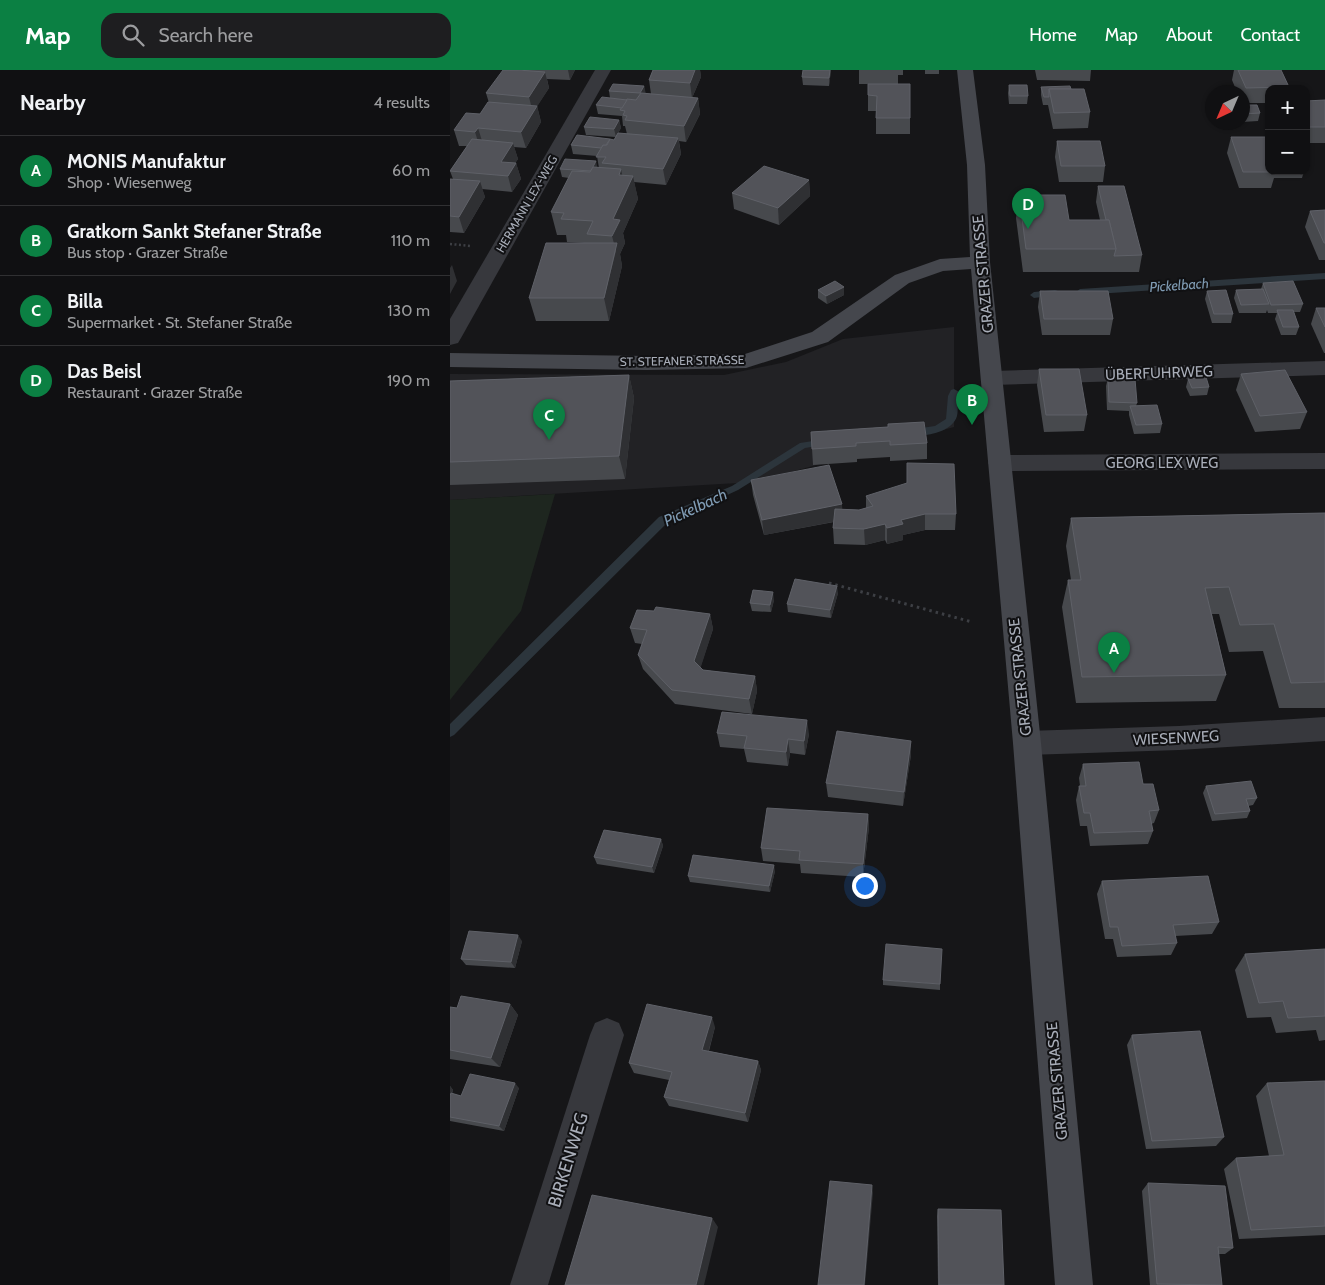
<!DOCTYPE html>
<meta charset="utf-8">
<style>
:root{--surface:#101012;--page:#1e1e20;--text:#f1f3f6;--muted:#9c9d9f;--line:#303032;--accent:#0b8043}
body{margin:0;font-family:Cabin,sans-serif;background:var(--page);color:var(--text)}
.controls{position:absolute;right:15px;top:15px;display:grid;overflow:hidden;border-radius:10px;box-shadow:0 1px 4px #0004}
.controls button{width:45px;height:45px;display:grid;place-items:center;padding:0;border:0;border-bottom:1px solid var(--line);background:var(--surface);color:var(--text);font:25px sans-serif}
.compass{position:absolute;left:755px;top:15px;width:45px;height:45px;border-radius:50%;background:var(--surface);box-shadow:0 1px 4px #0004;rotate:224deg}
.you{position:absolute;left:414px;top:815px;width:18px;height:18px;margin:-12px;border:4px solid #fff;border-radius:50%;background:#1a73e8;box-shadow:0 0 0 8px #1a73e833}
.badge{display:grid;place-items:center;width:32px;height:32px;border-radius:50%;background:var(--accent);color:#fff;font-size:16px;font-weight:700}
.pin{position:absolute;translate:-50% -41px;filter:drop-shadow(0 1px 2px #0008)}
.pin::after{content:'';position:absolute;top:26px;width:18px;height:15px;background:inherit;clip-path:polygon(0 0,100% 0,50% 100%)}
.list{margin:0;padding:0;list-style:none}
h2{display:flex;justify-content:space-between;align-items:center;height:65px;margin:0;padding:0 20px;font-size:21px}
h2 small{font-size:16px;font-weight:400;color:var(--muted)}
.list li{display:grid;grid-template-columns:32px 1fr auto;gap:15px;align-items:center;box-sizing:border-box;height:70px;padding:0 20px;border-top:1px solid var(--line)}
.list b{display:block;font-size:19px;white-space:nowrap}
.list p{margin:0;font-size:16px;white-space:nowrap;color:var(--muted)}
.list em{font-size:16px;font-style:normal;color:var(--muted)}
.icon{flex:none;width:28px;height:28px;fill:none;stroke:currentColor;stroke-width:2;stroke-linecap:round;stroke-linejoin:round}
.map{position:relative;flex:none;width:875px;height:1215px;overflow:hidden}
header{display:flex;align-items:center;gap:30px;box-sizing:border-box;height:70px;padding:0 25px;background:var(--accent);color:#fff}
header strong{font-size:24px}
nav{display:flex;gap:28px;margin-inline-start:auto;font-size:18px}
.search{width:350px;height:45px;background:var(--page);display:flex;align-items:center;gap:12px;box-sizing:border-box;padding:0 18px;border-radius:15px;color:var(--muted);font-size:19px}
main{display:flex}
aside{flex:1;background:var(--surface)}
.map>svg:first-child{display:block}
.built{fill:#222225}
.green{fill:#1e261f}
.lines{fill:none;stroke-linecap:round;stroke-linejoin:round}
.stream{fill:#2c353c;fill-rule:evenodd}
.path-far1{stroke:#3d3f44;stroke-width:2.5;stroke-dasharray:2 2.5;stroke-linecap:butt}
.path{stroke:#3d3f44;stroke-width:3;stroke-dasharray:2.5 4;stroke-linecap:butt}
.street{fill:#37383d;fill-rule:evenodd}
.secondary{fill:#45474d;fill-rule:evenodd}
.wall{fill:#47494d}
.shaded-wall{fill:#2f3033}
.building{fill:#525359;stroke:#5f6168}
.labels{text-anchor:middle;stroke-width:4;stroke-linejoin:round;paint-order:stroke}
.far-street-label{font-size:12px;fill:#a8adb8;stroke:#111113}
.far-water-label{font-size:14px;font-style:italic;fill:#7f9bb3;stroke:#111113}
.street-label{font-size:15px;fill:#a8adb8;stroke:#111113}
.water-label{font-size:16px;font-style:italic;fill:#7f9bb3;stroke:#111113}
.near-street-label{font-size:18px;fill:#a8adb8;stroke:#111113}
</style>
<header>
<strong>Map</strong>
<div class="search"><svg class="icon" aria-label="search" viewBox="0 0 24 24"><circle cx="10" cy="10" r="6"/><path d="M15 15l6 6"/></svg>Search here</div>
<nav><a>Home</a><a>Map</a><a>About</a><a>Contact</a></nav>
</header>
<main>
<aside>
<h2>Nearby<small>4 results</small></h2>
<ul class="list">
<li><span class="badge">A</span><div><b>MONIS Manufaktur</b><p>Shop · Wiesenweg</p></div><em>60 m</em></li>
<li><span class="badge">B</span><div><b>Gratkorn Sankt Stefaner Straße</b><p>Bus stop · Grazer Straße</p></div><em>110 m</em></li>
<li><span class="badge">C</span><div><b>Billa</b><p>Supermarket · St. Stefaner Straße</p></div><em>130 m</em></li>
<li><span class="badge">D</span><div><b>Das Beisl</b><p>Restaurant · Grazer Straße</p></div><em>190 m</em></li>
</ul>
</aside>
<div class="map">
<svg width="875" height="1215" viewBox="0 0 875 1215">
<rect width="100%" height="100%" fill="#161618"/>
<polygon class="built" points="504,257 504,357 305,412 0,430 0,304 274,305 336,292 393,269"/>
<polygon class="green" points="105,424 71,541 0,630 0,430"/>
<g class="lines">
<g class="stream">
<polygon points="875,203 875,209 630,225 626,222 630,219"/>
<polygon points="605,220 608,221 608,225 584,228 580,225 584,222"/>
<path d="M 504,319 L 509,322 C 506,330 509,338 507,346 C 502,363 472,368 458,364 L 458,360 L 485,356 L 496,349 L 498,326 L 501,320 Z"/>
<polygon points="376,369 379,370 379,374 355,378 288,420 217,453 4,665 0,667 0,654 209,447 282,416 350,373"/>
</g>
<polyline class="path-far1" points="0,174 21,176"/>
<polyline class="path" points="379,513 522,552"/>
<g class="street">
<polygon points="145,0 161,0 11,268 8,273 0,275 0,249"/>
<polygon points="875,291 875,305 543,315 535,313 532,308 535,303 543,301"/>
<polygon points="875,383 875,399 550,401 542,399 538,393 542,387 550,385"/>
<polygon points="875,647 875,671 729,680 577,685 567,682 563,673 567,664 577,661 729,656"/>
<polygon points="157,948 169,953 174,965 98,1215 60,1215 140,965 145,953"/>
</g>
<polygon class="secondary" points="507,0 523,0 535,95 540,192 591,673 643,1215 605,1215 563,673 521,199 493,201 459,213 378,272 296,298 197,300 0,297 0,283 197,286 295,284 362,262 445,205 490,189 520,187 517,95"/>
</g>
<g class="wall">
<polygon points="74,0 125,0 120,10 97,9 99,18 87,36 91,52 76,78 64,77 68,89 65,93 66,93 71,109 62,122 32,119 35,127 14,163 0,162 0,109 3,109 0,101 17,76 9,76 4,60 30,44 39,33 36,23"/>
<polygon points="203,0 250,0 251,7 242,28 248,28 250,44 236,72 229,71 231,84 216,115 184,112 188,129 173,163 175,173 170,184 172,196 159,251 86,251 79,228 134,173 117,172 116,165 107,165 101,142 119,108 112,107 110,99 149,98 147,86 123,84 121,75 160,69 160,70 164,70 166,67 136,65 134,57 169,50 171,58 168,63 177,64 175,56 173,56 172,46 148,44 146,35 160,28 159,21 194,16 195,23 201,24 199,10"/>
<polygon points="381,0 379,16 353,15 352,7"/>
<polygon points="409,0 453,0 453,5 448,5 448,14 460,48 460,64 426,64 426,41 418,41 418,14 409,14"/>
<rect x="475" y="0" width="14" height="4"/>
<polygon points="585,0 641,0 640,11 587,10"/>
<polygon points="784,0 831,0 839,17 839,19 819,19 819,33 792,33 792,22 787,22 782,10"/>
<polygon points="559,15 578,26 577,34 559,34 558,23"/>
<polygon points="591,17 621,19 640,42 638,58 603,59 598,35 593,35 591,25"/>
<polygon points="875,30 875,73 856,73 856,31"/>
<polygon points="792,35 810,43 808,51 792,52"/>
<polygon points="781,67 819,101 854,101 852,108 824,108 821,118 789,118 777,83"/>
<polygon points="607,71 655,96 653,112 609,112 605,87"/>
<polygon points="359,110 360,126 329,155 284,139 282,123"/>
<polygon points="648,116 692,185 689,202 573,202 566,148 569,125 619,150 650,150 646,132"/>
<polygon points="875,140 875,190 869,190 855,157 860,141"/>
<polygon points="813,213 853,234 850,242 844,242 849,257 846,265 831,265 825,249 827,243 818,243 817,240 816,243 789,243 784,228 786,220 811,219"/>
<polygon points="368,220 394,225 377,234 368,228"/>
<polygon points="590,221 663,249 660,265 592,265 588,237"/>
<polygon points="757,221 783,244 781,253 762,253 755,229"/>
<polygon points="866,238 875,238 875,283 874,283 861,254"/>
<polygon points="589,299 637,345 634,361 594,362 587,315"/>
<polygon points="791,304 857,342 850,359 805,362 786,320"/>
<polygon points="179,305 184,328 175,409 0,415 0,311"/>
<polygon points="658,308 687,333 686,336 712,354 710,363 684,364 679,345 679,341 657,340 656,316"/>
<polygon points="738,309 759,317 757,325 740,326 736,317"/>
<polygon points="438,354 477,373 477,389 440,391 440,387 407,389 407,392 363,395 361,362 438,357"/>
<polygon points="301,410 392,434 392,439 409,440 416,438 416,426 506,444 505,460 475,460 453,465 453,470 437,474 435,470 415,475 384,474 383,458 384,452 314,465 303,425"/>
<polygon points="875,443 875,638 829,638 813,581 779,582 769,544 762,544 776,605 766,631 626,633 612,537 618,510 621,510 616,476 621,448"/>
<polygon points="388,523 381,548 338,542 337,534"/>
<polygon points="324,530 321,542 302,541 300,533"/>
<polygon points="204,541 260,544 263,559 250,598 253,600 305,606 307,621 302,644 225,634 193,599 188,585 192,574 185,573 180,558"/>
<polygon points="267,663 359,664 355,685 340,683 338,696 297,692 294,679 270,677"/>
<polygon points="461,671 461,685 453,736 378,727 376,713"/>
<polygon points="633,694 693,714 709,740 704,753 701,754 703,761 698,774 640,776 637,756 630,756 626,730 629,716 630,716 629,708"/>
<polygon points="756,716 807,728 803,735 798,736 800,741 797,748 762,751 753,723"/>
<polygon points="418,744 419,757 413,807 351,803 350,794 313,791 311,778"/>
<polygon points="211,769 213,776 204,803 147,794 144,787"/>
<polygon points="325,801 320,822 240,812 238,806"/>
<polygon points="652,811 769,852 762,864 725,866 727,873 721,885 667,887 663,869 655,869 647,824"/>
<polygon points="72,871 65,898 16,895 11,889"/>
<polygon points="875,879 875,970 869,971 866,960 826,963 821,947 797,948 785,900 795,884"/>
<polygon points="433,910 490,914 490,920 433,915"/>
<polygon points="60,934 68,945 50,997 0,989 0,937 7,938"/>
<polygon points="265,957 259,981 308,991 311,1000 298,1052 219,1036 214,1027 219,1010 184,1003 179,993"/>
<polygon points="682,965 774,1067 766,1076 696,1079 677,975"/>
<polygon points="875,1011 875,1165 789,1169 774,1099 786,1088 819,1086 806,1026 817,1013"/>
<polygon points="0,1016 3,1020 2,1024 11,1026 69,1018 54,1061 0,1051"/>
<polygon points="698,1113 783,1178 775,1184 768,1184 772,1215 700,1215 692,1121"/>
<polygon points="488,1139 554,1215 488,1215 487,1146"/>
</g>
<g class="shaded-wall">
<polygon points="118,0 125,0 120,10"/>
<polygon points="245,0 250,0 251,7 242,28 240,13"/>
<polygon points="380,0 381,0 379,16 379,8"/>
<polygon points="95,2 99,18 83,43 79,27"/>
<polygon points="194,16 196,24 190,23"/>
<polygon points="248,28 250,44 236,72 234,56"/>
<polygon points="87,36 91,52 76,78 71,62"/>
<polygon points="169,50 171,58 166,67 164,59"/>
<polygon points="28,58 33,74 30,78 25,62"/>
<polygon points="228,68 231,84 216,115 213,99"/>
<polygon points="63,73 68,89 57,106 51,92"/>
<polygon points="146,91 148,100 142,101"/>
<polygon points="66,93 71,109 62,122 58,106"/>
<polygon points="171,99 176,122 169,105"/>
<polygon points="183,106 188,129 173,163 175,173 170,184 172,196 159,251 154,228 166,181 162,166 163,149"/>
<polygon points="359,110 360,126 329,155 328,138"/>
<polygon points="30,111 35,127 14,163 9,147"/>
<polygon points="2,195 7,211 0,224 0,198"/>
<polygon points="394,217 394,225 377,234 376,226"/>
<polygon points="179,305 184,328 175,409 169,386"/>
<polygon points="392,434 393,450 314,465 312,450"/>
<polygon points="475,444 475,460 453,465 453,470 437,474 437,458 451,450"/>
<polygon points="435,454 435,470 415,475 414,459"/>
<polygon points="387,516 388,523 381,548 380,540"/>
<polygon points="323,522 324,530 321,542 320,535"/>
<polygon points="260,544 263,559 248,606 244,591"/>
<polygon points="305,606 307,621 302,644 299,629"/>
<polygon points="357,650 359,664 355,685 354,671"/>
<polygon points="338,669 340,683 338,696 336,682"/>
<polygon points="461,671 461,685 453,736 454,722"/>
<polygon points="418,744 419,757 413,807 413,794"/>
<polygon points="211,769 213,776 204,803 202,797"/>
<polygon points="324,795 325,801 320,822 319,816"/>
<polygon points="68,865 72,871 65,898 61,892"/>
<polygon points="60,934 68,945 50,997 41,988"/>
<polygon points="262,947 265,957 256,990 252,980"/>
<polygon points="308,991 311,1000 298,1052 295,1043"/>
<polygon points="65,1013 69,1018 54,1061 49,1056"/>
<polygon points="0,1016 3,1020 0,1029"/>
<polygon points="422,1115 423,1123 415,1215 414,1215"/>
<polygon points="262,1148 268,1157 254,1215 246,1215"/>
</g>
<g class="building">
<polygon points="53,0 68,0 95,2 79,27 36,23"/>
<polygon points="203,0 245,0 240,13 199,10"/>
<polygon points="353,0 380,0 379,8 352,7"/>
<polygon points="788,0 831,0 839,17 796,18"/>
<polygon points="163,14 194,16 190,23 159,21"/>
<polygon points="418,14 460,14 460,48 426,48 427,26 418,25"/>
<polygon points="559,15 577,15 578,26 560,26"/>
<polygon points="620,16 621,19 599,19 599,27 594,27 591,17"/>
<polygon points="599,19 634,19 640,42 604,43"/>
<polygon points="191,23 248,28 234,56 175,50 177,46 173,45 175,41 170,40 177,29 186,30"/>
<polygon points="152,27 177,30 172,38 146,35"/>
<polygon points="875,30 875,57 856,57 856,31"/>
<polygon points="38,32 87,36 71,62 28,58 25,62 4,60 16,43 30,44"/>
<polygon points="792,35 807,35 810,43 792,44"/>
<polygon points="140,47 169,50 164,59 134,57"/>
<polygon points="168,63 228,68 213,99 152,93 156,87 146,87 153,75 157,75 160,69 164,70"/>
<polygon points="127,65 160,69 156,75 153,75 151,78 121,75"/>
<polygon points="781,67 819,67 819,101 826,101 826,102 793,102"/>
<polygon points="22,69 63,73 51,92 66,93 58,106 0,101"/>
<polygon points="607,71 650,71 655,96 611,96"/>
<polygon points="115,89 146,91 141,101 110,99"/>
<polygon points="314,96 359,110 328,138 282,123"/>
<polygon points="143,97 171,99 169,105 183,106 163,149 170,150 162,166 137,164 143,151 111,149 114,143 101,142 122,101 140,102"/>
<polygon points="0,109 30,111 9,147 0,146"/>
<polygon points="648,116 674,116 692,185 664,186 666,179 659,150 656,150"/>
<polygon points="569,125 615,125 619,150 659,150 666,179 576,179"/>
<polygon points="875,140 875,173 874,173 860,141"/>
<polygon points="96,173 167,173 154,228 79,228"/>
<polygon points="385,211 394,217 376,226 368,220"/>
<polygon points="843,211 853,234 821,235 813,213"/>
<polygon points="813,219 819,234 791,235 786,220"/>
<polygon points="776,220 783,244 764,244 757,221"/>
<polygon points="590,221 658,221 663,249 594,249"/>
<polygon points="866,238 875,238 875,257"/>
<polygon points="827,240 843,240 849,257 833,257"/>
<polygon points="589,299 629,299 637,345 596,345"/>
<polygon points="835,300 857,342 810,346 791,304"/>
<polygon points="179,305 169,386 0,392 0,311"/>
<polygon points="756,307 759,317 742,318 738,309"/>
<polygon points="658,308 685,309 687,333 659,332"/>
<polygon points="707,335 712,354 686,355 680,336"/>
<polygon points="474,352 477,373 440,375 440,371 406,373 406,376 362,379 361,362 438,357 438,354"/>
<polygon points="457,393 504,394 506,444 475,444 451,450 453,454 437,458 435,454 414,459 383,458 385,439 409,440 423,436 416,426 457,413"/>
<polygon points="379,395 392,434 312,450 301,410"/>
<polygon points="875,443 875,612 841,613 824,554 790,555 779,517 755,518 776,605 632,607 618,510 631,510 621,448"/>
<polygon points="345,509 387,516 380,540 337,534"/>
<polygon points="303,520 323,522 320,535 300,533"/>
<polygon points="206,537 260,544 244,591 253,600 305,606 299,629 222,620 188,585 197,560 180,558 187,540 204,541"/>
<polygon points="272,642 357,650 354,671 338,669 336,682 294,678 297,666 267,663"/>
<polygon points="387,661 461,671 454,722 376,713"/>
<polygon points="689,692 693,714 703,714 709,740 699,741 703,761 644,763 640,743 634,743 629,716 636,716 633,694"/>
<polygon points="801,711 807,728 796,729 800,741 765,744 756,716"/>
<polygon points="317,738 418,744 413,794 349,790 350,781 311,778"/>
<polygon points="154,760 211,769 202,797 144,787"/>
<polygon points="243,785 324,795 319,816 238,806"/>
<polygon points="758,806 769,852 723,855 727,873 672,876 668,857 660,857 652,811"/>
<polygon points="19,861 68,865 61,892 11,889"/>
<polygon points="436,874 492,879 490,914 433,910"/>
<polygon points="875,879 875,946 838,948 833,931 809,933 795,884"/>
<polygon points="11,926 60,934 41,988 0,980 0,937 7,938"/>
<polygon points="197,934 262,947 252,980 308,991 295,1043 214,1027 222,1002 179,993"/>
<polygon points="750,961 774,1067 702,1071 682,965"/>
<polygon points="20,1004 65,1013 49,1056 0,1047 0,1026 1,1023 11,1026"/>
<polygon points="875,1011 875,1156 801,1160 786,1088 834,1085 817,1013"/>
<polygon points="380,1111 422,1115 414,1215 368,1215"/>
<polygon points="698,1113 775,1116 783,1178 768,1177 772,1215 707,1214"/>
<polygon points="142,1125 262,1148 246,1215 115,1215"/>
<polygon points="488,1139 551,1140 554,1215 489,1215"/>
</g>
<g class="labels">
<g class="far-street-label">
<text transform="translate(77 134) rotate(-60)" y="4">HERMANN LEX-WEG</text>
<text transform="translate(232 291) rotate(-1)" y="4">ST. STEFANER STRASSE</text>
</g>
<g class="far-water-label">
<text transform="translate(729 215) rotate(-4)" y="5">Pickelbach</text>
</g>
<g class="street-label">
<text transform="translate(533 204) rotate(-95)" y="5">GRAZER STRASSE</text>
<text transform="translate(709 303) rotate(-2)" y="5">ÜBERFUHRWEG</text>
<text x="712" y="398">GEORG LEX WEG</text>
<text transform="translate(570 607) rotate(-96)" y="5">GRAZER STRASSE</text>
<text transform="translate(726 668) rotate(-3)" y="5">WIESENWEG</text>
<text transform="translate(607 1011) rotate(-95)" y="5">GRAZER STRASSE</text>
</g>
<g class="water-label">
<text transform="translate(245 437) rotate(-25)" y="6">Pickelbach</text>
</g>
<g class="near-street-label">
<text transform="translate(118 1090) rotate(-73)" y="6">BIRKENWEG</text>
</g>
</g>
</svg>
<div class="controls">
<button>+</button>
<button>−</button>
</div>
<svg class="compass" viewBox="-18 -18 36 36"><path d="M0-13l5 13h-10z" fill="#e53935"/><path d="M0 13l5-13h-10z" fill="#9c9d9f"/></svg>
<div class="you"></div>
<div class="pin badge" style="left:664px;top:603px">A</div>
<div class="pin badge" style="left:522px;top:355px">B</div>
<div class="pin badge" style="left:99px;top:370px">C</div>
<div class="pin badge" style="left:578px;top:159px">D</div>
</div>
</main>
